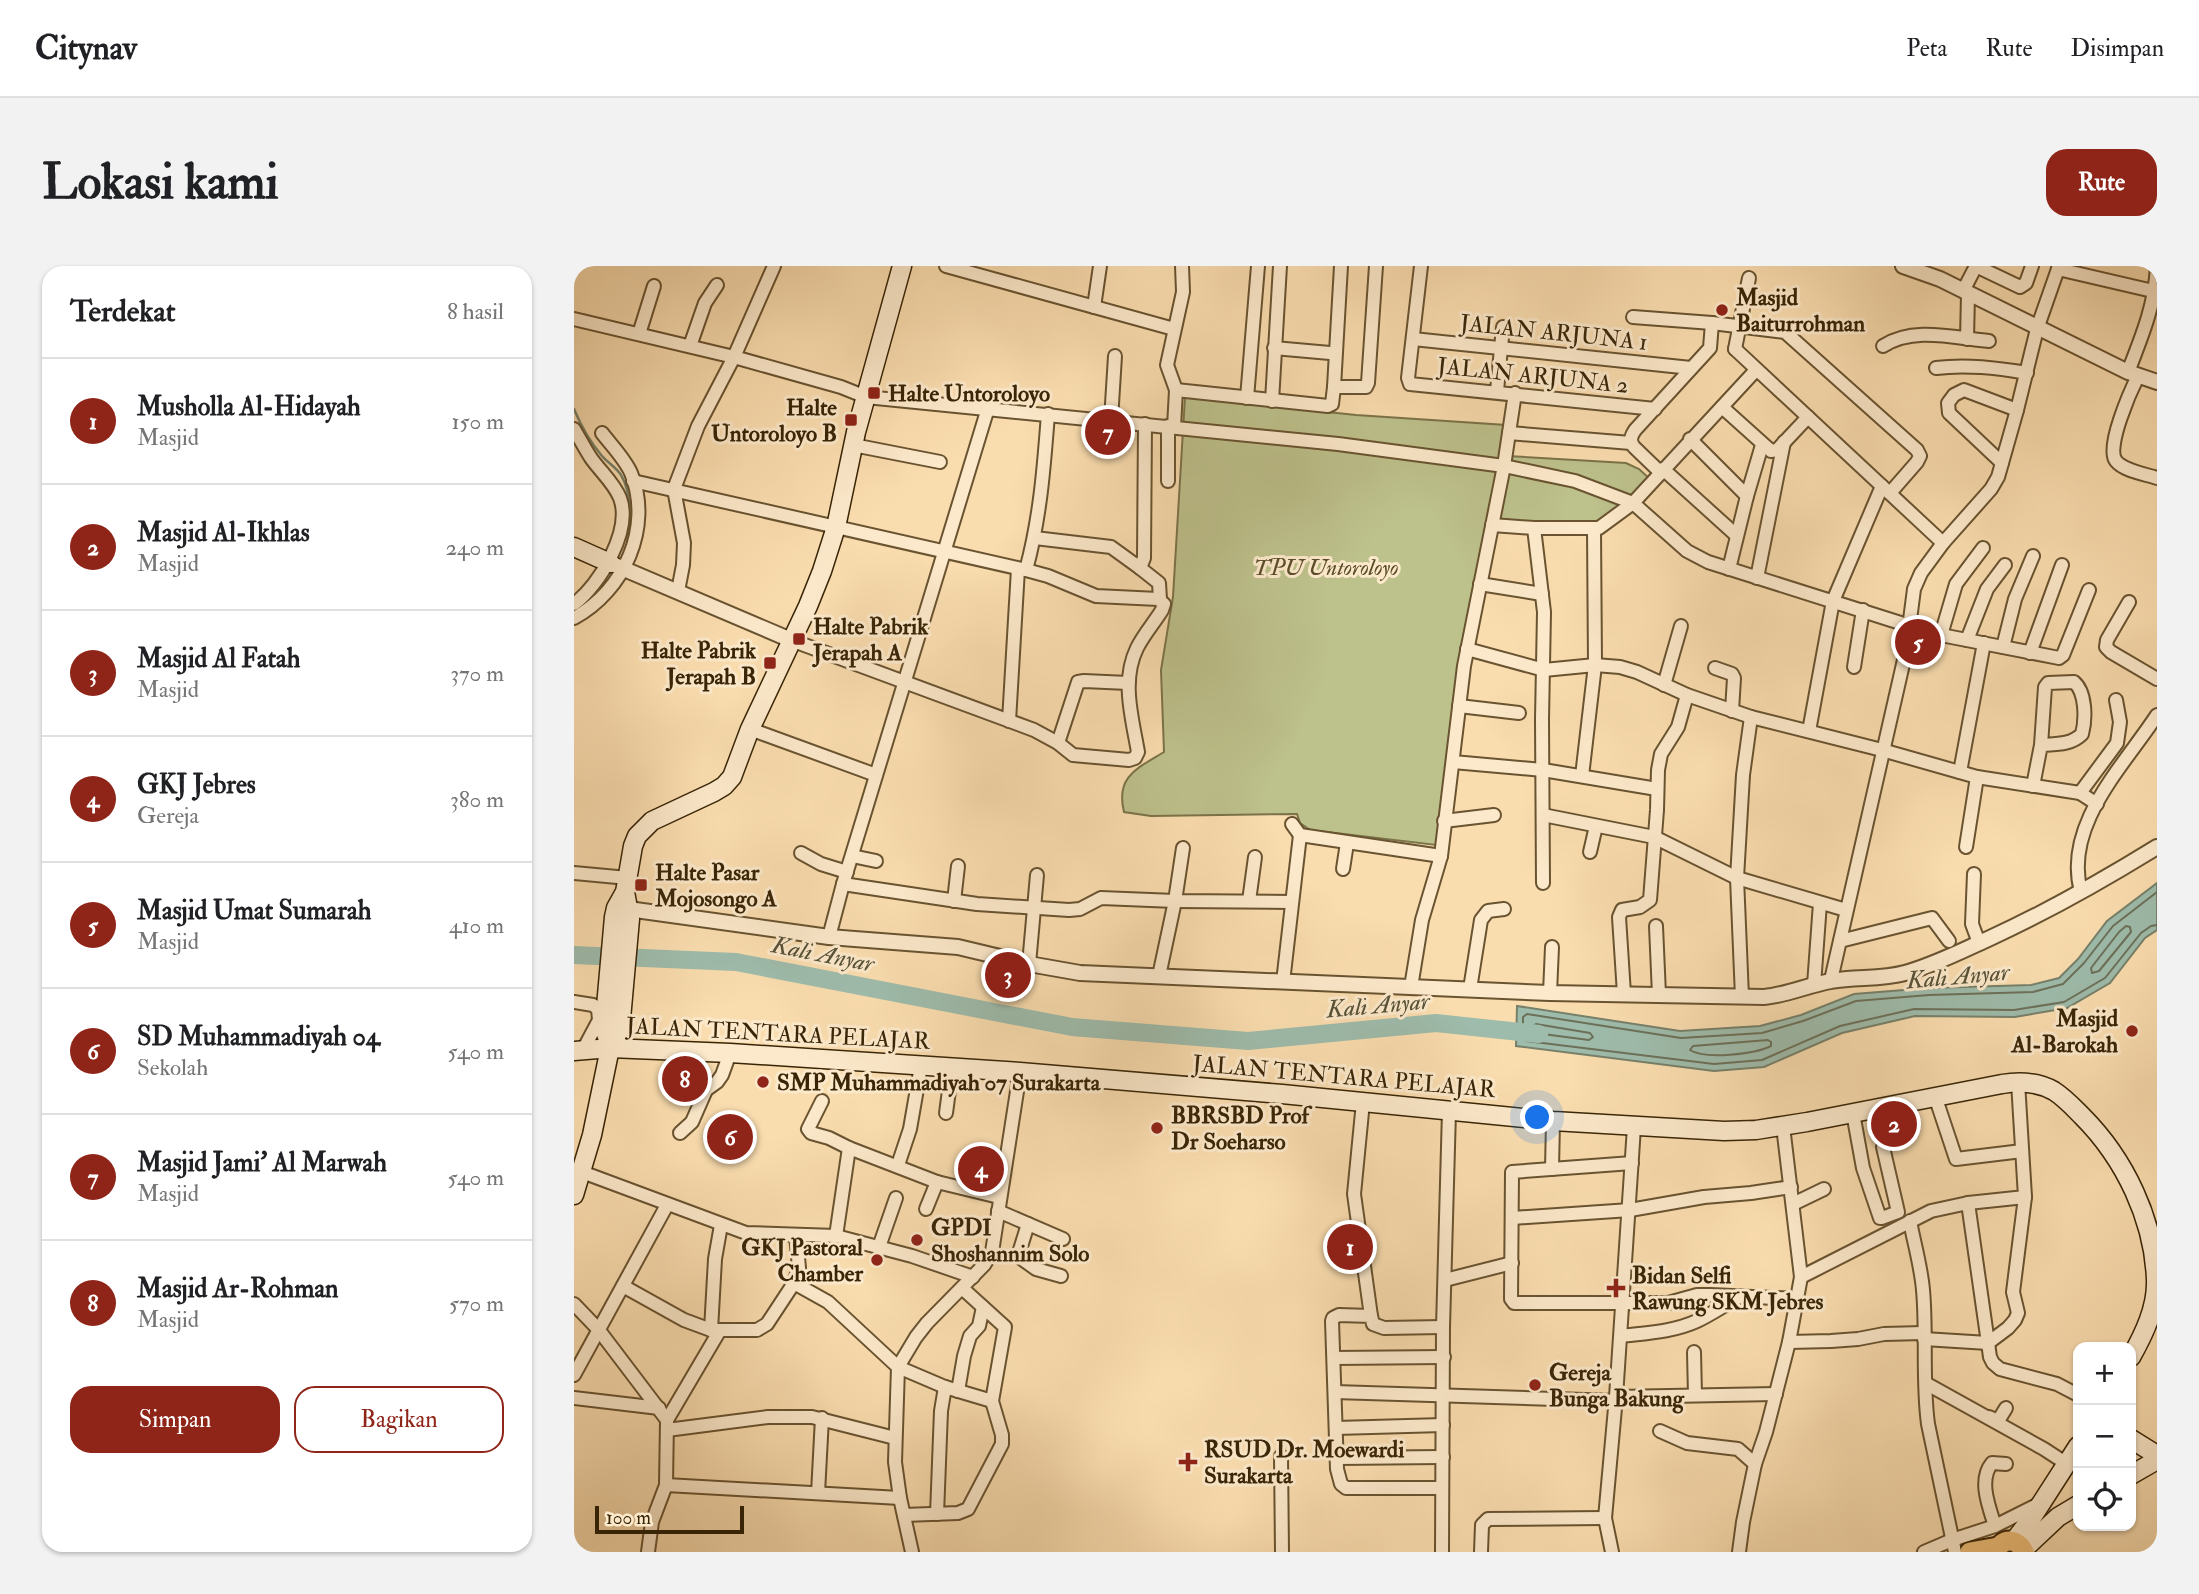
<!DOCTYPE html>
<html lang="id">
<meta charset="utf-8">
<style>
:root{--surface:#fff;--page:#f2f2f2;--text:#202124;--muted:#757577;--line:#e0e0e0;--accent:#8f2418}
body{margin:0;font-family:"IM FELL Double Pica",serif;background:var(--page);color:var(--text)}
.controls{position:absolute;right:21px;bottom:21px;display:grid;overflow:hidden;border-radius:14px;box-shadow:0 2px 5px #0004}
.controls button{width:63px;height:63px;display:grid;place-items:center;padding:0;border:0;border-bottom:2px solid var(--line);background:var(--surface);color:var(--text);font:35px sans-serif}
.scale{position:absolute;left:21px;bottom:18px;width:149px;box-sizing:border-box;padding-left:7px;border:4px solid #392506;border-top:0;font-size:19px;line-height:24px;white-space:nowrap;color:#392506;-webkit-text-stroke:5px #fce9cb;paint-order:stroke}
.you{position:absolute;left:964px;top:852px;width:24px;height:24px;margin:-18px;border:5px solid #fff;border-radius:50%;background:#1a73e8;box-shadow:0 0 0 10px #1a73e833}
.badge{display:grid;place-items:center;width:46px;height:46px;border-radius:50%;background:var(--accent);color:#fff;font-size:23px;font-weight:700}
.pin{position:absolute;translate:-50% -50%;border:4px solid #fff;box-shadow:0 2px 7px #0006}
.list{margin:0;padding:0;list-style:none}
h2{display:flex;justify-content:space-between;align-items:center;height:91px;margin:0;padding:0 28px;font-size:30px}
h2 small{font-size:23px;font-weight:400;color:var(--muted)}
.list li{display:grid;grid-template-columns:46px 1fr auto;gap:21px;align-items:center;box-sizing:border-box;height:126px;padding:0 28px;border-top:2px solid var(--line)}
.list b{display:block;font-size:26px;white-space:nowrap}
.list p{margin:0;font-size:23px;white-space:nowrap;color:var(--muted)}
.list em{font-size:23px;font-style:normal;color:var(--muted)}
.actions{display:flex;gap:14px;padding:21px 28px}
.actions a{flex:1;padding:16px 0;border:2px solid var(--accent);border-radius:21px;text-align:center;font-size:24px;color:var(--accent)}
.actions .main{background:var(--accent);color:#fff}
.icon{flex:none;width:38px;height:38px;fill:none;stroke:currentColor;stroke-width:2;stroke-linecap:round;stroke-linejoin:round}
.map{position:relative;flex:none;width:1583px;height:1286px;overflow:hidden;border-radius:21px}
header{display:flex;align-items:center;gap:42px;box-sizing:border-box;height:98px;padding:0 35px;background:var(--surface);border-bottom:2px solid var(--line)}
header strong{font-size:33px}
nav{display:flex;gap:38px;margin-inline-start:auto;font-size:24px}
.intro{display:flex;align-items:center;justify-content:space-between;box-sizing:border-box;height:168px;padding:0 42px}
h1{margin:0;font-size:49px}
.button{padding:18px 32px;border-radius:21px;background:var(--accent);color:#fff;font-size:24px;font-weight:700}
main{display:flex;gap:42px;padding:0 42px}
aside{flex:1;background:var(--surface);border-radius:21px;box-shadow:0 2px 5px #0004}
.map>svg:first-child{display:block}
.green{fill:#bdc18c;stroke:#7b7349;stroke-width:2}
.water{fill:#9ebcac;stroke:#76806a;stroke-width:2}
.lines{fill:none;stroke-linecap:round;stroke-linejoin:round}
.shore{stroke:#6c7059;stroke-width:2}
.stream{stroke:#76806a;stroke-width:2.5}
.river{stroke:#9ebcac;stroke-width:18}
.minor-casing{stroke:#695330;stroke-width:16}
.tertiary-casing{stroke:#695330;stroke-width:18}
.secondary-casing{stroke:#392506;stroke-width:21}
.primary-casing{stroke:#392506;stroke-width:23}
.trunk-casing{stroke:#392506;stroke-width:23}
.minor{stroke:#fce9cb;stroke-width:12}
.tertiary{stroke:#fce9cb;stroke-width:14}
.secondary{stroke:#fce9cb;stroke-width:18}
.primary{stroke:#edbe78;stroke-width:19}
.trunk{stroke:#edbe78;stroke-width:19}
.poi-dot{fill:#8f2418;stroke:#fce9cb;stroke-width:2.5}
.labels{text-anchor:middle;stroke-width:6;stroke-linejoin:round;paint-order:stroke}
.poi-label{font-size:23px;font-weight:bold;fill:#392506;stroke:#fce9cb;text-anchor:start}
.street-label{font-size:23px;fill:#392506;stroke:#fce9cb}
.park-label{font-size:23px;font-style:italic;fill:#5a4c28;stroke:#fce9cb}
.water-label{font-size:24px;font-style:italic;fill:#575238;stroke:#fce9cb}
</style>
<header>
<strong>Citynav</strong>
<nav><a>Peta</a><a>Rute</a><a>Disimpan</a></nav>
</header>
<div class="intro"><h1>Lokasi kami</h1><a class="button">Rute</a></div>
<main>
<aside>
<h2>Terdekat<small>8 hasil</small></h2>
<ul class="list">
<li><span class="badge">1</span><div><b>Musholla Al-Hidayah</b><p>Masjid</p></div><em>150 m</em></li>
<li><span class="badge">2</span><div><b>Masjid Al-Ikhlas</b><p>Masjid</p></div><em>240 m</em></li>
<li><span class="badge">3</span><div><b>Masjid Al Fatah</b><p>Masjid</p></div><em>370 m</em></li>
<li><span class="badge">4</span><div><b>GKJ Jebres</b><p>Gereja</p></div><em>380 m</em></li>
<li><span class="badge">5</span><div><b>Masjid Umat Sumarah</b><p>Masjid</p></div><em>410 m</em></li>
<li><span class="badge">6</span><div><b>SD Muhammadiyah 04</b><p>Sekolah</p></div><em>540 m</em></li>
<li><span class="badge">7</span><div><b>Masjid Jami' Al Marwah</b><p>Masjid</p></div><em>540 m</em></li>
<li><span class="badge">8</span><div><b>Masjid Ar-Rohman</b><p>Masjid</p></div><em>570 m</em></li>
</ul>
<div class="actions"><a class="main">Simpan</a><a>Bagikan</a></div>
</aside>
<div class="map">
<svg width="1583" height="1286" viewBox="0 0 1583 1286">
<rect width="100%" height="100%" fill="#faddaf"/>
<filter id="stains"><feTurbulence type="fractalNoise" baseFrequency=".00286" numOctaves="4"/><feColorMatrix values="0 0 0 0 .2 0 0 0 0 .09 0 0 0 0 .02 0 0 0 .5 -.17"/></filter>
<radialGradient id="worn" r=".72"><stop offset=".6" stop-color="#630" stop-opacity="0"/><stop offset="1" stop-color="#630" stop-opacity=".3"/></radialGradient>
<g class="green">
<path d="M 611,131 L 782,149 L 932,159 L 882,423 L 862,579 L 736,564 L 726,557 L 723,548 L 577,550 L 550,546 C 541,510 564,502 590,486 L 587,404 L 599,331 Z"/>
<polygon points="934,190 1052,197 1065,203 1076,213 1061,230 1021,260 922,257"/>
</g>
<polygon class="water" points="1583,617 1583,664 1571,672 1536,717 1493,742 1441,751 1341,750 1268,767 1190,801 1140,805 942,780 943,740 1106,765 1186,760 1227,749 1280,728 1355,722 1457,719 1485,712 1504,693 1533,655"/>
<g class="lines">
<g class="shore">
<polyline points="1583,626 1539,660 1510,697 1489,718 1459,726 1355,729 1282,735 1229,755 1188,767 1107,772 953,748 949,751 949,772 952,775 1140,798 1188,794 1266,760 1340,743 1440,744 1490,736 1531,712 1567,667 1577,660 1583,659"/>
<polygon points="1552,660 1556,661 1557,666 1525,705 1518,707 1517,702 1545,666"/>
<polygon points="962,758 1016,767 1019,771 1015,774 961,767 958,761"/>
<path d="M 1194,774 L 1197,776 L 1197,780 C 1181,788 1131,794 1116,784 L 1119,780 Z"/>
</g>
<g class="stream">
<path d="M 0,143 C 7,160 16,176 28,190 C 33,196 43,202 47,209 C 59,229 56,257 53,279"/>
<polyline points="11,336 33,314"/>
</g>
<polyline class="river" points="0,689 162,696 498,761 674,775 862,757 965,768"/>
<g class="minor-casing">
<g id="minor">
<polyline points="372,0 600,63"/>
<polyline points="847,0 834,112 836,118 1081,143"/>
<polyline points="1402,0 1446,21 1452,17 1458,0"/>
<polyline points="1484,3 1583,26"/>
<polyline points="1389,25 1402,0"/>
<polyline points="520,41 526,0"/>
<polyline points="1059,51 1138,57 1211,66 1343,184 1346,190 1343,196 1316,227"/>
<polyline points="0,53 160,91 267,121 292,131 764,178 930,200 1001,215 1059,237 1113,285 1134,296 1336,360 1367,369 1485,392 1489,389 1515,324"/>
<polyline points="65,68 80,20"/>
<polyline points="839,73 1117,102"/>
<polyline points="1393,73 1394,28"/>
<polyline points="116,80 131,37 143,19"/>
<path d="M 1309,80 C 1340,60 1380,72 1415,75"/>
<polyline points="700,82 756,87"/>
<polyline points="1161,83 1369,277"/>
<polyline points="1161,83 1175,12"/>
<path d="M 1362,102 C 1392,98 1423,102 1453,107"/>
<path d="M 1554,106 C 1568,70 1581,39 1583,0"/>
<path d="M 1564,110 C 1557,124 1531,182 1542,195 C 1550,205 1571,208 1583,212"/>
<polyline points="760,121 767,0"/>
<polyline points="602,124 754,140 758,138 760,121 792,121 794,117 802,0"/>
<polyline points="923,125 929,61"/>
<polyline points="673,132 684,0"/>
<polyline points="698,135 706,0"/>
<polyline points="1148,141 1197,185 1203,184 1234,151"/>
<polyline points="537,154 541,90"/>
<polyline points="571,158 570,292 566,302 585,317 586,333"/>
<polyline points="600,161 602,124 593,99 609,26 608,0"/>
<path d="M 0,163 C 6,173 11,183 17,192 C 26,205 40,217 46,232 C 58,264 26,319 0,338"/>
<polyline points="935,167 1057,177"/>
<polyline points="1116,173 1173,230"/>
<polyline points="279,179 366,196"/>
<polyline points="1428,197 1375,147 1374,137 1380,129 1390,124 1443,144"/>
<polyline points="1089,203 1162,269"/>
<path d="M 1086,206 L 1060,181 C 1055,175 1057,170 1061,164 L 1136,82 L 1138,57"/>
<path d="M 59,215 L 452,304 L 474,310 L 522,330 L 584,333 L 590,338 L 588,344 C 580,357 570,368 563,382 C 547,415 558,451 564,486 L 561,492 L 555,494 L 499,489 L 484,477 L 460,464 L 217,374"/>
<polyline points="594,215 594,160"/>
<polyline points="918,259 960,262 1025,262 1059,237 1182,104"/>
<polyline points="960,262 970,346 968,453 969,617"/>
<polyline points="461,272 537,281 566,302"/>
<polyline points="1155,303 1173,230 1188,179"/>
<path d="M 452,304 C 466,253 470,201 474,148"/>
<polyline points="1183,312 1210,176"/>
<polyline points="906,318 968,328"/>
<polyline points="104,325 109,299 110,277 100,223 124,160 160,91 200,0"/>
<polyline points="1555,336 1533,374 1532,381 1537,386 1583,413"/>
<path d="M 0,352 C 50,325 79,261 57,207 C 51,193 38,180 28,167"/>
<polyline points="1367,369 1382,318 1409,282"/>
<polyline points="1393,374 1413,323 1431,299"/>
<polyline points="1429,381 1441,333 1459,290"/>
<polyline points="893,383 970,404 1021,399 1046,401 1063,406 1113,429 1177,451 1308,484 1403,511 1506,527 1523,538"/>
<polyline points="1456,387 1488,299"/>
<polyline points="1280,401 1289,344"/>
<polyline points="1141,402 1158,408 1160,412 1158,445"/>
<polyline points="1090,419 1107,360"/>
<polyline points="885,440 945,447"/>
<polyline points="435,455 444,303"/>
<polyline points="176,463 302,509"/>
<polyline points="1235,465 1259,335 1308,220"/>
<polyline points="484,477 504,416 510,415 554,417"/>
<polyline points="879,496 969,504 1083,523"/>
<polyline points="1386,506 1410,377"/>
<polyline points="1008,510 1021,399 1020,263"/>
<path d="M 1459,520 L 1467,479 L 1471,421 L 1474,417 L 1500,416 C 1512,426 1512,453 1508,468 C 1497,479 1482,478 1467,479"/>
<polyline points="1506,527 1543,477 1546,456 1542,434"/>
<polyline points="969,549 1080,571 1163,612 1272,644"/>
<polyline points="870,555 920,549"/>
<polyline points="718,558 726,569 867,590"/>
<polyline points="1392,581 1403,511"/>
<polyline points="1016,586 1022,560"/>
<polyline points="227,587 247,598 273,606"/>
<polyline points="278,590 302,595"/>
<polyline points="769,603 773,577"/>
<polyline points="0,607 54,612"/>
<polyline points="1400,608 1398,658 1405,677"/>
<polyline points="269,618 403,638 495,644 506,643 527,632 601,635 718,636"/>
<path d="M 1507,626 C 1489,559 1549,501 1583,449"/>
<polyline points="380,635 384,600"/>
<polyline points="675,635 681,591"/>
<polyline points="1082,660 1085,729"/>
<polyline points="255,671 269,618 414,142"/>
<polyline points="1266,675 1358,652 1375,675"/>
<polyline points="455,698 463,609"/>
<polyline points="585,710 601,635 609,582"/>
<polyline points="1257,714 1332,385 1340,323 1347,307 1369,277 1417,223 1424,211 1443,144 1463,63 1485,0"/>
<polyline points="709,716 726,569"/>
<polyline points="1240,719 1246,637"/>
<polyline points="837,721 848,654 867,590 890,400 930,200 941,127"/>
<polyline points="896,723 907,654 914,645 930,643"/>
<polyline points="976,727 978,681"/>
<polyline points="1050,728 1045,651 1048,644 1066,641 1076,634 1083,544 1084,504 1087,488 1104,461 1113,429"/>
<polyline points="1168,731 1163,612 1169,509 1177,451"/>
<polyline points="0,736 19,739 24,743 25,754 9,784"/>
<polyline points="1361,830 1382,893 1448,885"/>
<polyline points="248,835 234,863 237,867 255,872 275,882 363,916 425,931"/>
<polyline points="789,836 780,928 797,1050"/>
<polyline points="372,847 378,802"/>
<polyline points="1279,847 1289,902 1306,952 1308,952 1324,946 1309,881"/>
<polyline points="106,867 118,856 132,824 143,816 148,809 156,787"/>
<polyline points="1058,897 938,906 937,1033 940,1037 1094,1037 1123,1029 1136,1029 1223,1033"/>
<polyline points="324,899 336,863 347,800"/>
<polyline points="978,903 979,855"/>
<polyline points="8,906 172,967 262,970 338,990 399,1011"/>
<polyline points="1394,937 1416,1091 1419,1097 1426,1103 1483,1118 1504,1129"/>
<polyline points="1219,938 1250,923"/>
<polyline points="352,943 363,916"/>
<polyline points="424,945 489,973"/>
<polyline points="938,952 1056,944 1130,931 1177,927 1217,921"/>
<path d="M 1336,955 C 1340,977 1347,1000 1349,1024 C 1353,1068 1348,1114 1354,1158 L 1381,1286"/>
<polyline points="454,958 444,990 462,1003 487,1010"/>
<polyline points="262,970 275,882"/>
<polyline points="305,981 322,932"/>
<polyline points="1227,1011 1357,945 1394,937 1451,931 1444,816"/>
<polyline points="871,1014 938,997"/>
<polyline points="220,1017 254,1036 324,1101 371,1121 418,1135"/>
<polyline points="49,1020 110,1054 137,1064 183,1064 193,1058 220,1017 225,1002 222,969"/>
<polyline points="0,1038 24,1063 93,1154"/>
<polyline points="137,1064 141,993 147,959"/>
<path d="M 1047,1070 C 1072,1067 1099,1066 1123,1055 C 1138,1048 1152,1038 1167,1030"/>
<polyline points="1350,1073 1414,1077 1434,1062 1441,1054 1444,1047 1439,1026 1451,931"/>
<polyline points="1215,1076 1257,1075 1284,1073 1310,1068 1349,1067"/>
<polyline points="1120,1086 1121,1129"/>
<polyline points="760,1092 870,1091"/>
<polyline points="0,1109 93,939"/>
<polyline points="1353,1118 1470,1183 1493,1198"/>
<polyline points="384,1125 390,1090 396,1070 405,1060 409,1041"/>
<polyline points="761,1126 1042,1135"/>
<polyline points="1042,1131 1202,1128"/>
<polyline points="0,1132 85,1142"/>
<polyline points="1415,1151 1424,1155 1432,1142"/>
<polyline points="762,1162 869,1159"/>
<polyline points="93,1164 194,1151 238,1151 321,1172"/>
<polyline points="1086,1165 1113,1177 1164,1183 1181,1198"/>
<polyline points="707,1190 708,1286"/>
<polyline points="763,1192 869,1191"/>
<polyline points="92,1219 326,1232"/>
<polyline points="868,1222 772,1222 767,1218 763,1203 758,1055 759,1052 765,1049 797,1050 799,1058 810,1062 869,1061"/>
<polyline points="244,1227 248,1152"/>
<polyline points="363,1248 367,1145 371,1121"/>
<polyline points="330,1249 384,1247 394,1243 428,1178 428,1169 418,1135 431,1061 388,1022"/>
<path d="M 1421,1260 C 1415,1241 1404,1214 1418,1197 L 1432,1198"/>
<polyline points="74,1286 78,1256 92,1219 93,1154 146,1064"/>
<polyline points="338,1286 326,1232 321,1196 324,1101 342,1071 353,1057 410,999 418,986 446,806"/>
<polyline points="868,1286 869,1061 875,845"/>
<polyline points="907,1286 908,1259 914,1253 1031,1252"/>
<polyline points="1038,1286 1031,1252 1042,1131 1060,861"/>
<polyline points="1165,1286 1169,1256 1181,1198 1192,1166 1215,1076 1227,1011 1209,860"/>
<polyline points="1350,1286 1378,1274 1421,1260 1465,1238"/>
</g>
</g>
<g class="tertiary-casing">
<g id="tertiary">
<polyline points="1329,0 1366,13 1554,106 1583,116"/>
<polyline points="36,297 217,374"/>
<path d="M 47,642 L 255,671 L 384,681 L 455,698 L 506,707 L 976,727 L 1190,731 C 1213,729 1234,719 1257,715 C 1281,710 1306,714 1331,707 C 1360,699 1387,685 1414,673 C 1473,646 1528,615 1583,581"/>
</g>
</g>
<g class="secondary-casing">
<g id="secondary">
<polyline points="0,281 36,297"/>
<polyline points="36,778 46,764 56,653 51,626"/>
<path d="M 0,785 L 36,782 L 156,787 L 446,806 L 708,828 L 979,855 L 1150,865 L 1182,864 L 1233,856 L 1428,818 C 1446,815 1464,816 1480,825 C 1491,832 1500,842 1508,850 C 1551,893 1580,954 1582,1014 C 1583,1041 1570,1068 1557,1091"/>
<polyline points="0,929 18,869 36,782 36,778 30,763 40,651 42,642 51,626 59,580 63,570 78,555 140,526 150,520 158,511 176,463 234,340 248,305 262,261 282,166 328,0"/>
<polyline points="1557,1173 1583,1189"/>
<polyline points="1557,1209 1583,1194"/>
<polyline points="1440,1275 1459,1250 1504,1180"/>
<polyline points="1450,1283 1484,1251 1504,1239"/>
</g>
</g>
<g class="primary-casing">
<polyline id="primary" points="1396,1286 1424,1281"/>
</g>
<g class="trunk-casing">
<path id="trunk" d="M 1422,1286 C 1428,1271 1444,1272 1450,1286"/>
</g>
<use href="#minor" class="minor"/>
<use href="#tertiary" class="tertiary"/>
<use href="#secondary" class="secondary"/>
<use href="#primary" class="primary"/>
<use href="#trunk" class="trunk"/>
</g>
<g class="poi-dot">
<circle cx="1148" cy="44" r="7"/>
<rect x="293" y="120" width="14" height="14" rx="3.5"/>
<rect x="270" y="147" width="14" height="14" rx="3.5"/>
<rect x="218" y="366" width="14" height="14" rx="3.5"/>
<rect x="189" y="390" width="14" height="14" rx="3.5"/>
<rect x="60" y="612" width="14" height="14" rx="3.5"/>
<circle cx="1558" cy="765" r="7"/>
<circle cx="189" cy="816" r="7"/>
<circle cx="583" cy="862" r="7"/>
<circle cx="343" cy="974" r="7"/>
<circle cx="303" cy="994" r="7"/>
<path d="M1038.5 1011.5h7v7h7v7h-7v7h-7v-7h-7v-7h7z"/>
<circle cx="961" cy="1119" r="7"/>
<path d="M610.5 1185.5h7v7h7v7h-7v7h-7v-7h-7v-7h7z"/>
</g>
<g class="labels">
<g class="poi-label">
<text x="1162" y="39">Masjid<tspan x="1162" dy="26">Baiturrohman</tspan></text>
<text x="314" y="135">Halte Untoroloyo</text>
<text x="263" y="149" text-anchor="end">Halte<tspan x="263" dy="26">Untoroloyo B</tspan></text>
<text x="239" y="368">Halte Pabrik<tspan x="239" dy="26">Jerapah A</tspan></text>
<text x="182" y="392" text-anchor="end">Halte Pabrik<tspan x="182" dy="26">Jerapah B</tspan></text>
<text x="81" y="614">Halte Pasar<tspan x="81" dy="26">Mojosongo A</tspan></text>
<text x="1544" y="760" text-anchor="end">Masjid<tspan x="1544" dy="26">Al-Barokah</tspan></text>
<text x="203" y="824">SMP Muhammadiyah 07 Surakarta</text>
<text x="597" y="857">BBRSBD Prof<tspan x="597" dy="26">Dr Soeharso</tspan></text>
<text x="357" y="969">GPDI<tspan x="357" dy="26">Shoshannim Solo</tspan></text>
<text x="289" y="989" text-anchor="end">GKJ Pastoral<tspan x="289" dy="26">Chamber</tspan></text>
<text x="1058" y="1017">Bidan Selfi<tspan x="1058" dy="26">Rawung SKM Jebres</tspan></text>
<text x="975" y="1114">Gereja<tspan x="975" dy="26">Bunga Bakung</tspan></text>
<text x="630" y="1191">RSUD Dr. Moewardi<tspan x="630" dy="26">Surakarta</tspan></text>
</g>
<g class="street-label">
<text transform="translate(980 66) rotate(6)" y="8">JALAN ARJUNA 1</text>
<text transform="translate(959 109) rotate(6)" y="8">JALAN ARJUNA 2</text>
<text transform="translate(204 767) rotate(3)" y="8">JALAN TENTARA PELAJAR</text>
<text transform="translate(770 810) rotate(5)" y="8">JALAN TENTARA PELAJAR</text>
</g>
<g class="park-label">
<text x="752" y="309">TPU Untoroloyo</text>
</g>
<g class="water-label">
<text transform="translate(249 688) rotate(11)" y="8">Kali Anyar</text>
<text transform="translate(1384 710) rotate(-5)" y="8">Kali Anyar</text>
<text transform="translate(804 739) rotate(-5)" y="8">Kali Anyar</text>
</g>
</g>
<rect width="100%" height="100%" filter="url(#stains)"/>
<rect width="100%" height="100%" fill="url(#worn)"/>
</svg>
<div class="controls">
<button>+</button>
<button>−</button>
<button><svg class="icon" aria-label="locate" viewBox="0 0 24 24"><circle cx="12" cy="12" r="6"/><path d="M12 2v4M12 18v4M2 12h4M18 12h4"/></svg></button>
</div>
<div class="scale">100 m</div>
<div class="you"></div>
<div class="pin badge" style="left:776px;top:981px">1</div>
<div class="pin badge" style="left:1320px;top:858px">2</div>
<div class="pin badge" style="left:434px;top:709px">3</div>
<div class="pin badge" style="left:407px;top:903px">4</div>
<div class="pin badge" style="left:1344px;top:376px">5</div>
<div class="pin badge" style="left:156px;top:871px">6</div>
<div class="pin badge" style="left:534px;top:166px">7</div>
<div class="pin badge" style="left:111px;top:813px">8</div>
</div>
</main>
